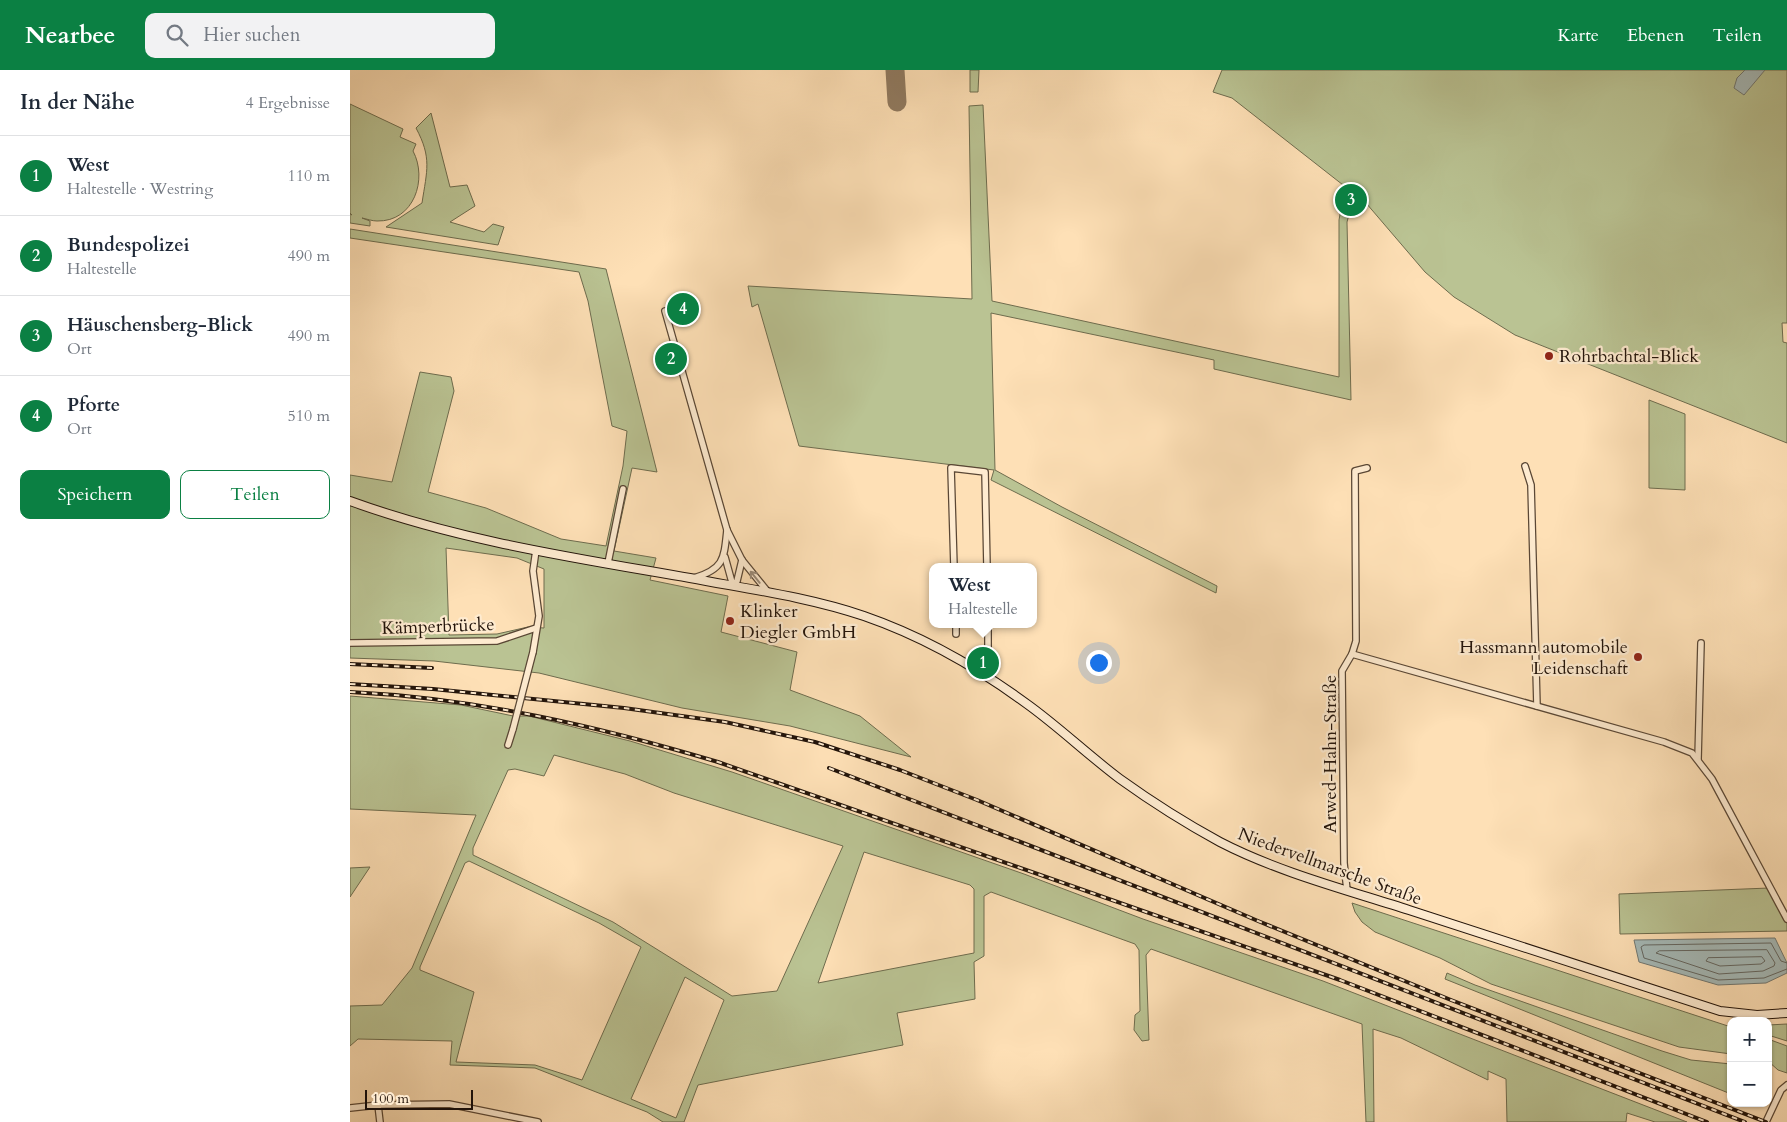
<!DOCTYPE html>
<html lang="de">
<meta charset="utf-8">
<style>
:root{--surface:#fff;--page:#f2f2f3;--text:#1f2937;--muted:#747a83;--line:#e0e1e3;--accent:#0b8043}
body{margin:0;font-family:Cardo,serif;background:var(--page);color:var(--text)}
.controls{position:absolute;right:15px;bottom:15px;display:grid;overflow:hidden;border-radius:10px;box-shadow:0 1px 4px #0004}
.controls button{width:45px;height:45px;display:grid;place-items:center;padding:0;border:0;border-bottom:1px solid var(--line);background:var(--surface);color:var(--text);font:25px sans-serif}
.scale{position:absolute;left:15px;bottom:12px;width:108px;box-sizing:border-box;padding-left:5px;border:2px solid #23140a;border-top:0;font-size:14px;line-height:18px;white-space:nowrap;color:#23140a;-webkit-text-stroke:4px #feebd0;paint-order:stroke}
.you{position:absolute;left:748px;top:592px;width:18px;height:18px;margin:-12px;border:4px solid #fff;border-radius:50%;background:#1a73e8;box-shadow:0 0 0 8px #1a73e833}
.badge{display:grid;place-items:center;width:32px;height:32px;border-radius:50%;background:var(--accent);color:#fff;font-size:16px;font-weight:700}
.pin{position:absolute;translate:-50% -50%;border:2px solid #fff;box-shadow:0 1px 5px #0006}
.popup{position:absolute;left:579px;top:493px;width:108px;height:65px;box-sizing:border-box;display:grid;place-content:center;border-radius:10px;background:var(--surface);filter:drop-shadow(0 1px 4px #0005);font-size:16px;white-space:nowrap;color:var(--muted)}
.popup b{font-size:19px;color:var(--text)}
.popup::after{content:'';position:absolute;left:50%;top:100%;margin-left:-10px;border:10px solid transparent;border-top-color:var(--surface)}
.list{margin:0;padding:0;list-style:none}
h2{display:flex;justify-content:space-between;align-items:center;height:65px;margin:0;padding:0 20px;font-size:21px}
h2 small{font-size:16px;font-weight:400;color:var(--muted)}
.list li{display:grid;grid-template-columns:32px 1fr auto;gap:15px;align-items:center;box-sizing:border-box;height:80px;padding:0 20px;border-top:1px solid var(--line)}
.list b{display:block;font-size:19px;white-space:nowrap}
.list p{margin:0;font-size:16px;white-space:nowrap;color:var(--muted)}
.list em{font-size:16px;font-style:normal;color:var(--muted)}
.actions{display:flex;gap:10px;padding:15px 20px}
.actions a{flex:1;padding:11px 0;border:1px solid var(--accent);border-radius:10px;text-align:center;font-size:18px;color:var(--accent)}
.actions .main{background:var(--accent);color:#fff}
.icon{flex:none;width:28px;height:28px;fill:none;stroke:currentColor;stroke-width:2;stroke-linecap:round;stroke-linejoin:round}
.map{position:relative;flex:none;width:1437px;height:1052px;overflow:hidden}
header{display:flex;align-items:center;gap:30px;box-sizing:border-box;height:70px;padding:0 25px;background:var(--accent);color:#fff}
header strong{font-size:24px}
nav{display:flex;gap:28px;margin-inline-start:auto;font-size:18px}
.search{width:350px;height:45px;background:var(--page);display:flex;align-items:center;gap:12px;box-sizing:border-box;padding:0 18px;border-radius:10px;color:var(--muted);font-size:19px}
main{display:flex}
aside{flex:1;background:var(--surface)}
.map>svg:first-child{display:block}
.green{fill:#bac393;stroke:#6e6c4e;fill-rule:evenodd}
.water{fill:#a5bab9;stroke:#717873}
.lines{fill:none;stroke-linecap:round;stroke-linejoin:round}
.shore{stroke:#646762;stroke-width:1}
.taxiway{stroke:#907a60;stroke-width:19}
.minor-casing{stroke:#5a4735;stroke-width:8}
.secondary-casing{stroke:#23140a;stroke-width:10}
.minor{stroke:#feebd0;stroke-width:5.5}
.secondary{stroke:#feebd0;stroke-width:8}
.rail-casing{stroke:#23140a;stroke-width:4}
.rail{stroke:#feebd0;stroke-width:2;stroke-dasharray:5.5;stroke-linecap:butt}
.minor-bridge-casing{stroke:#5a4735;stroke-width:8;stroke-linecap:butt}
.minor-bridge{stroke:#feebd0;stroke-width:5.5}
.oneway{stroke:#9b8a77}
.poi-dot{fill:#8f2418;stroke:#feebd0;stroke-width:2}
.labels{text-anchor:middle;stroke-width:4.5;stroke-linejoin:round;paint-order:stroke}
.poi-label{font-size:18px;fill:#23140a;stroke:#feebd0;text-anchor:start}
.street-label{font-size:18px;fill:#23140a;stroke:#feebd0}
</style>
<header>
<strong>Nearbee</strong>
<div class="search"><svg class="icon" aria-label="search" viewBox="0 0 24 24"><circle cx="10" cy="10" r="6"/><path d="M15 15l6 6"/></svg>Hier suchen</div>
<nav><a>Karte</a><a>Ebenen</a><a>Teilen</a></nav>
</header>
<main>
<aside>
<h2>In der Nähe<small>4 Ergebnisse</small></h2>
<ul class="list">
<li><span class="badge">1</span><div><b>West</b><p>Haltestelle · Westring</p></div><em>110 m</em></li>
<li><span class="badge">2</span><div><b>Bundespolizei</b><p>Haltestelle</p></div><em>490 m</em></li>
<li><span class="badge">3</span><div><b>Häuschensberg-Blick</b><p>Ort</p></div><em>490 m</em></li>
<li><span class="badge">4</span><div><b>Pforte</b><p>Ort</p></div><em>510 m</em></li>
</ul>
<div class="actions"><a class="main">Speichern</a><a>Teilen</a></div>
</aside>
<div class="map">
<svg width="1437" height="1052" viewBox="0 0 1437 1052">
<rect width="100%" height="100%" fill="#fee0b6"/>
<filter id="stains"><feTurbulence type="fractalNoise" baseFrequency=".004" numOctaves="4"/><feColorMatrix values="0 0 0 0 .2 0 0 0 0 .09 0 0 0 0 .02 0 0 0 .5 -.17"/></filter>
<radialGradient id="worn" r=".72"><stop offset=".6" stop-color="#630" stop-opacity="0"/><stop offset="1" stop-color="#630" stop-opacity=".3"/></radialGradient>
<g class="green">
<polygon points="620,0 629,0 628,22 620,22"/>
<polygon points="872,0 1437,0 1437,253 1432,253 1433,272 1437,273 1437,373 1165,265 1104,227 1075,202 1016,133 882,28 863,22"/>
<path d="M 0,34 L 53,59 L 50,67 L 66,74 L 63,81 C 78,109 64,152 27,151 C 22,151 17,149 12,148 L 20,151 L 20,156 L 0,153 L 0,144 L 2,145 L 0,143 Z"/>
<polygon points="633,35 642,231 989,307 989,150 992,133 1001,137 997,152 1001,330 864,299 864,290 641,243 645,400 712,437 867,516 866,523 641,410 644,400 449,376 408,234 402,237 398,216 622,229 619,36"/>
<path d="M 81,43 L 100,117 L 117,115 L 125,136 L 100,152 L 134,162 L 143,154 L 154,157 L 148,175 L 36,157 L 72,133 C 77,100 82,88 66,58 Z"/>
<path d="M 0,159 L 256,199 L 307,402 L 282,398 L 264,481 L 306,488 L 300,510 L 378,526 L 371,562 L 447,582 L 440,620 L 510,646 L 561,687 L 440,656 L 332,638 L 189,603 L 84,591 L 0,588 L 0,405 L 42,412 L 70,302 L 101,307 L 104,321 L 78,422 L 136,438 L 211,469 L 256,476 L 273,396 L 277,361 L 262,356 L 238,231 L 229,202 L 0,168 ZM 96,478 L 167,488 L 194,499 L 194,558 L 178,557 L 147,564 L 99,565 Z"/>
<polygon points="1299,330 1335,344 1335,420 1299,418"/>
<path d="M 0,626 L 111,635 L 163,646 L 179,646 L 280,671 L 382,702 L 674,804 L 793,849 L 973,911 L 1337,1052 L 1305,1052 L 1277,1043 L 1276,1052 L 1157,1052 L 1156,1009 L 1138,1001 L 1138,1010 L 1051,968 L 1023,959 L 1024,1052 L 1016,1052 L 1012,954 L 801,879 L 796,885 L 799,970 L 792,971 L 784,960 L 785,945 L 790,941 L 789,880 L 785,874 L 641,822 L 634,826 L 634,886 L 624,892 L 625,929 L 547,943 L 553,975 L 348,1015 L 334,1052 L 313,1052 L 297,1042 L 185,998 L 100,995 L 102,971 L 8,969 L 0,976 L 0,936 L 32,935 L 62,898 L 126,745 L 0,739 ZM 204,685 L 275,704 L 324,723 L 493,776 L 427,921 L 382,926 L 263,852 L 123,785 L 123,778 L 158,700 L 165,699 L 194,706 ZM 514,782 L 620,815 L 624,819 L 624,883 L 468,913 ZM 119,791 L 249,853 L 291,877 L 232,1010 L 185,995 L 106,992 L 124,922 L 70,900 L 70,897 L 115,793 ZM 335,907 L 374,930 L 326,1048 L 281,1029 Z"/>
<polygon points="20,797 0,827 0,798"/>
<polygon points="1419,818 1437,849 1437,861 1270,864 1269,824"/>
<polygon points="1002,833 1381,957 1381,984 1329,977 1141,914 1090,888 1025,862 1012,852 1005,842"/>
<polygon points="1097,903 1125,915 1312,981 1341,990 1381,994 1381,1024 1095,909"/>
<polygon points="1437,954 1437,971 1418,965 1418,955"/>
<polygon points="1418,969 1437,976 1437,1003 1428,1000 1418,991"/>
</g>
<g class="water">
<polygon points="1395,0 1415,0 1394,25 1384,18 1387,8"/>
<polygon points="1425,868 1437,893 1437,903 1416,913 1368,915 1289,892 1284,870"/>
</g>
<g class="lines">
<g class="shore">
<polygon points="1417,880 1425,893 1424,896 1413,901 1369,904 1306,883 1309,881"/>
<polygon points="1412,887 1415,891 1411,894 1370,896 1356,891 1358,888"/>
<polyline points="1437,893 1431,891 1421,873 1294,875 1291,877 1294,888 1368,910 1414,908 1437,899"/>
</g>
<polyline class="taxiway" points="545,0 547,32"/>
<g class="minor-casing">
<g id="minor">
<polyline points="315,241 377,460 392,490 418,522"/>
<polyline points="1175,396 1181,415 1187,636"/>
<polyline points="375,487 383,516 387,511 392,490"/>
<polyline points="258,493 273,419"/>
<polyline points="604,497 601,398 635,402 637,497"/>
<path d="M 344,508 C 374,499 374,489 377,460"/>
<polyline points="606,554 606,564"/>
<polyline points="0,573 147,571 186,558"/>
<polyline points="183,582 189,546 183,501 186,480"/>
<polyline points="1002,584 1006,571 1005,401 1017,398"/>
<polyline points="635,604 638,592 638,554"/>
<polyline points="158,675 163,659"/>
<polyline points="1348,689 1351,573"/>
<polyline points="997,820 994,793 992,601 1002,584 1314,672 1342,683 1362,709 1437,849"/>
<polyline points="28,1035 30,1052"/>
<polyline points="0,1038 28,1035 99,1034 188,1052"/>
<polyline points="1416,1052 1431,1020 1437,1015"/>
</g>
</g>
<g class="secondary-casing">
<path id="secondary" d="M 0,431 C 110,471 226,488 340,508 C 398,519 458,527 514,546 C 572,566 628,598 677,634 C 709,657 738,685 770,709 C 802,732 835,753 870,772 C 928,802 997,820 1059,840 C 1162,874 1266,907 1370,941 L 1407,945 L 1437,943"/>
</g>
<use href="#minor" class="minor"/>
<use href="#secondary" class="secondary"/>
<g class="rail-casing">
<g id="rail">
<polyline points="0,594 82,598"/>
<polyline points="0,614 83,619 274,638 375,652 465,672 550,700 627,730 908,851 1101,930 1416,1052"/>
<path d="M 0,622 C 126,628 247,656 368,692 L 990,910 L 1357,1052"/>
<polyline points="479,698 1395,1052"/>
</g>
</g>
<use href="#rail" class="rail"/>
<g class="minor-bridge-casing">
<polyline id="minor-bridge" points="163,659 183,582"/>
</g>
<use href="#minor-bridge" class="minor-bridge"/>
</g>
<defs><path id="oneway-shaft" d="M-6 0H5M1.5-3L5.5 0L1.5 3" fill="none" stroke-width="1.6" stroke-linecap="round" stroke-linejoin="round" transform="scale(1.25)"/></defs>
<use class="oneway" href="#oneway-shaft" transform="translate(405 507) rotate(-129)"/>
<g class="poi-dot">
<circle cx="1199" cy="286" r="5"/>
<circle cx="380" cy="551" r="5"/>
<circle cx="1288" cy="587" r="5"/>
</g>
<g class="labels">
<g class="poi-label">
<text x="1209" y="292">Rohrbachtal-Blick</text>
<text x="390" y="547">Klinker<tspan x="390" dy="21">Diegler GmbH</tspan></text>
<text x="1278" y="583" text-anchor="end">Hassmann automobile<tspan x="1278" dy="21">Leidenschaft</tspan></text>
</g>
<g class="street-label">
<text transform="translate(88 556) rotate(-2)" y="6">Kämperbrücke</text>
<text transform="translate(980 684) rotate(-90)" y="6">Arwed-Hahn-Straße</text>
<text transform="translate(980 796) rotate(20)" y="6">Niedervellmarsche Straße</text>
</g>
</g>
<rect width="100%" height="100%" filter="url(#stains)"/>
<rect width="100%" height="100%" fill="url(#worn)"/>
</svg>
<div class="controls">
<button>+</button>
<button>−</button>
</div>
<div class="scale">100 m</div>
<div class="you"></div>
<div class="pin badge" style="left:633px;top:593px">1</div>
<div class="popup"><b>West</b>Haltestelle</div>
<div class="pin badge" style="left:321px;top:289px">2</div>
<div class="pin badge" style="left:1001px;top:130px">3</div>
<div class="pin badge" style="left:333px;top:239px">4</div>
</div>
</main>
